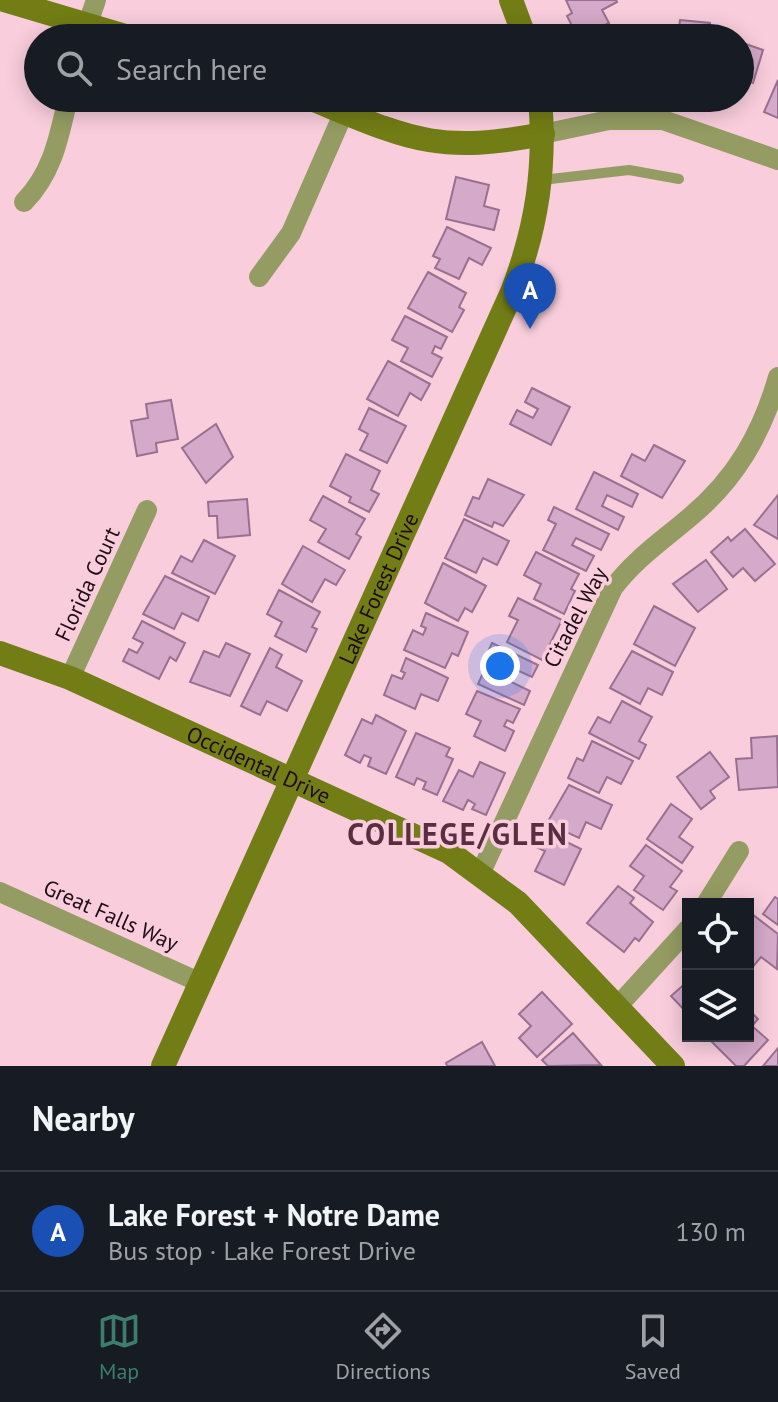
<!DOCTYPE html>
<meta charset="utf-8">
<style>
:root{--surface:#171b24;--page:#20242c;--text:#f1f3f6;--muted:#9ea1a6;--line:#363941;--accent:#3c7d6d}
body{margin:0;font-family:"PT Sans",sans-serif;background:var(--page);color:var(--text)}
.controls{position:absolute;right:24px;bottom:24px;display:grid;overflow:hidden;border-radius:0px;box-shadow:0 4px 20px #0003}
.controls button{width:72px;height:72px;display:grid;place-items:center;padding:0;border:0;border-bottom:2px solid var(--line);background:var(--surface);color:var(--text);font:40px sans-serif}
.you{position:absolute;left:500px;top:666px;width:28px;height:28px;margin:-20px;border:6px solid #fff;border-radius:50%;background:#1a73e8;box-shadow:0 0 0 12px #1a73e833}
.badge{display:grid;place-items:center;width:52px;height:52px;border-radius:50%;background:var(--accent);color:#fff;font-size:26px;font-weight:700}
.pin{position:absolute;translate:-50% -66px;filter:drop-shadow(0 2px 4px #0008)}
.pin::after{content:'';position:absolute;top:42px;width:28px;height:24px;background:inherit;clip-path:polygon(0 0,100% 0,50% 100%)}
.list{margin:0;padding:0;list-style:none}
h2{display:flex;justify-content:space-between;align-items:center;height:104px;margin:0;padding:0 32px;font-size:34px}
h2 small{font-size:26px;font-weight:400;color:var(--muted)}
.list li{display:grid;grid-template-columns:52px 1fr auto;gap:24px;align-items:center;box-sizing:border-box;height:120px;padding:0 32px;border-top:2px solid var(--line)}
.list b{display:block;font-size:30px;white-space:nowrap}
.list p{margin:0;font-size:26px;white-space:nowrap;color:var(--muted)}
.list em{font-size:26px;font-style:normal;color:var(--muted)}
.icon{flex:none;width:44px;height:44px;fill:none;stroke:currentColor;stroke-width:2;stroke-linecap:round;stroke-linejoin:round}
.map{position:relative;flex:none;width:778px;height:1066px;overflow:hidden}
.search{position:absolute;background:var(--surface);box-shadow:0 4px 20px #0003;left:24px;right:24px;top:24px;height:88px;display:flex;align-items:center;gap:20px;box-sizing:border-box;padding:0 28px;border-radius:44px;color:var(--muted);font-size:30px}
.sheet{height:224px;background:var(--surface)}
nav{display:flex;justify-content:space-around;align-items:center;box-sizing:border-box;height:112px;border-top:2px solid var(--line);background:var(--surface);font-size:22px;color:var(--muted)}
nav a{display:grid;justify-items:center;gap:4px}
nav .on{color:var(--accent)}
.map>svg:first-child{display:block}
.building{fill:#d5a9ca;stroke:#99708f;stroke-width:2}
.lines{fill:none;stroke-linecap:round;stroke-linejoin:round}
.lane{stroke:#949c63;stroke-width:10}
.street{stroke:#949c63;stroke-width:20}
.secondary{stroke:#737d15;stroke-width:24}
.labels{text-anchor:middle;stroke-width:7;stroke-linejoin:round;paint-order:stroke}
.street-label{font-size:22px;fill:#1f0c14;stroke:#f9cddc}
.district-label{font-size:30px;font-weight:bold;letter-spacing:2px;fill:#592e40;stroke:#f9cddc}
</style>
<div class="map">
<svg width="778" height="1066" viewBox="0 0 778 1066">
<rect width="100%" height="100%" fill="#f9cddc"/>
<g class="building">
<polygon points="566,0 616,0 617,2 602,10 609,23 578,38 567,16 572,13"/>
<polygon points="680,20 710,23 708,38 678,38"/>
<polygon points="740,42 763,50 753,83 740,79"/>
<polygon points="778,80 778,118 764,112"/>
<polygon points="456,177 489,185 484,206 499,210 494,230 446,219"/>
<polygon points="447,227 491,248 482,265 469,258 459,279 435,268 440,259 433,256"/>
<polygon points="428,272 466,293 459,307 464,310 452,332 408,308"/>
<polygon points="405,316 447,337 441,349 435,346 432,353 442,358 432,377 401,361 408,348 392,340"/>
<polygon points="388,361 430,384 421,400 410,393 398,416 367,399"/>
<polygon points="532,388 570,407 551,445 510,424 517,410 533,418 538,409 525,402"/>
<polygon points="171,400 178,439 156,443 157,452 137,456 131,421 148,418 146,404"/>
<polygon points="369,408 406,426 387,463 360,450 368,434 359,429"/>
<polygon points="216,424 233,457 206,483 182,448"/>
<polygon points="654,445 685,461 662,498 621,476 632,454 645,461"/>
<polygon points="346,454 380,471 371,490 379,494 369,512 349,502 351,497 330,486"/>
<polygon points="594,472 638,494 632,507 607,495 602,506 624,517 618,530 576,509"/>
<polygon points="488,479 524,495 503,526 494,522 492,527 465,515 473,497 479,499"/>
<polygon points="778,495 778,539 754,525"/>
<polygon points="323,496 365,519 356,534 361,537 349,559 318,542 326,529 310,520"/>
<polygon points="247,499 250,535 218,538 217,516 209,516 208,502"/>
<polygon points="554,507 609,534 601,550 576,538 572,545 594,556 586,571 543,550 556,524 548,520"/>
<polygon points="464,519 509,541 497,565 483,558 476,573 445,558"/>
<polygon points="745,529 775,564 755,581 743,568 733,577 711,552 728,537 731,541"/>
<polygon points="204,540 235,556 215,594 172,573 181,556 192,562"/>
<polygon points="303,546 345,570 336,585 325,579 312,602 282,584"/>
<polygon points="536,552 579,574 571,589 575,591 564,614 534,599 541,584 524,575"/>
<polygon points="706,560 727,589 698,612 673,584"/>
<polygon points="443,563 486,586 472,612 465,608 458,621 425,603"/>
<polygon points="165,576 209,597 198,621 182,613 174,629 143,614"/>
<polygon points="279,590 320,612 312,627 317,629 306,652 275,636 282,622 267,614"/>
<polygon points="518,598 562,620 542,660 507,642 518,620 509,616"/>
<polygon points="654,606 695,628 675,666 634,644"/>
<polygon points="426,613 468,632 458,656 452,653 445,668 404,650 413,630 423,635 426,628 421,626"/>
<polygon points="142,621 185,643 176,661 170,657 159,679 123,661 129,649 137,653 143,643 133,638"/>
<polygon points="226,643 250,654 230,696 190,682 204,651 219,657"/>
<polygon points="492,643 538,665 532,677 510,667 505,679 530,691 524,705 478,684 490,658 486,656"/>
<polygon points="270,648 282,655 276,667 302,681 287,711 267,701 260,715 241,706"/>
<polygon points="632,651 673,672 662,695 648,688 640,704 610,688"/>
<polygon points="406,658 448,678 438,701 421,694 415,709 384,695 392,675 402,679 405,673 401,671"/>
<polygon points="477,691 520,709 513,723 507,720 504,726 514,731 505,751 474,736 481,721 466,714"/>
<polygon points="622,701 652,717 639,741 646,745 639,759 589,733 598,717 610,723"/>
<polygon points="376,715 406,731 386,774 368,766 371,758 364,755 360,763 345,755 362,719 372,724"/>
<polygon points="416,733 450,748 446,756 453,759 437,795 423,789 426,782 417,778 414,785 396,777"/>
<polygon points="777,736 778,787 739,790 736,759 752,758 751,738"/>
<polygon points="592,741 633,761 621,784 607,777 599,793 568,778 577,758 583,761"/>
<polygon points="710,752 729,777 710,791 715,798 701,809 677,777"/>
<polygon points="480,762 505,773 486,815 472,809 475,804 468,800 463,810 443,801 459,770 473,777"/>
<polygon points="569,785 612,805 601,829 586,822 579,838 547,823"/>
<polygon points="671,804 692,819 679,837 693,847 682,863 647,839"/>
<polygon points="544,831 581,849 564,885 535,871 545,851 536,847"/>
<polygon points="646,845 682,871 670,887 677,891 663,910 634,890 644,876 630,866"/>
<polygon points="618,886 634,898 630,903 653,922 639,941 635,938 624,952 587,923"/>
<polygon points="775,897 778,899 778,925 763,914"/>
<polygon points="752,914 778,934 777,969 761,957 751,969 748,967 748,919"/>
<polygon points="688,981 688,1014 671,996"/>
<polygon points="542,992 572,1024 537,1057 519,1038 531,1026 519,1014"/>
<polygon points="748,1009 758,1019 752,1026 768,1040 744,1066 736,1066 709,1039 713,1036 748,1036"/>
<polygon points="573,1033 601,1065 548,1066 542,1060"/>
<polygon points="482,1042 495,1066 447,1066 446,1063"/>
<polygon points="778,1048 778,1066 763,1066"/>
</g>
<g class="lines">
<polyline class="lane" points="542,180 629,170 679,179"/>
<g class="street">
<polyline points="83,38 96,0"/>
<polyline points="543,134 609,120 663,120 778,160"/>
<path d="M 24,202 C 53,172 59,137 68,98"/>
<polyline points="259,277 291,233 344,112"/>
<polyline points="70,678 147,510"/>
<path d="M 481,872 L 613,588 C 636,558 662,541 690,517 C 736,479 762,433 778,377"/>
<polyline points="0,892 201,983"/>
<polyline points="706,904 739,851"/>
<polyline points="617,1007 688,929"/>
</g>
<g class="secondary">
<polyline points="4,0 132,38"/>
<polyline points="511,0 525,38"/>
<path d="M 309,98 C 407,138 435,155 543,134"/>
<path id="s1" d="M 0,653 L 70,678 L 449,852 L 518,903 L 673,1066"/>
<path id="s2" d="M 163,1066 L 512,292 C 537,227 546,167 540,98"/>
</g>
</g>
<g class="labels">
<g class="street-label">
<text transform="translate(87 584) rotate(-65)" y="8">Florida Court</text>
<text dy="8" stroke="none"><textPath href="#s2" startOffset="524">Lake Forest Drive</textPath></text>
<text transform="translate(575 617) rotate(-62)" y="8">Citadel Way</text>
<text dy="8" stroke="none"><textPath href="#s1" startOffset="282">Occidental Drive</textPath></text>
<text transform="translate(111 915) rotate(24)" y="8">Great Falls Way</text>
</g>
<g class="district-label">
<text x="458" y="845">COLLEGE/GLEN</text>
</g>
</g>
</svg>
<div class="controls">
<button><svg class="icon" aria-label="locate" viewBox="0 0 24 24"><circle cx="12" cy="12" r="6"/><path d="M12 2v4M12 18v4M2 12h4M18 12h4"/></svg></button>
<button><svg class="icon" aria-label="layers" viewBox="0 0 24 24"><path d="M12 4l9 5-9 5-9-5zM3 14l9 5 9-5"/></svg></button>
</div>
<div class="you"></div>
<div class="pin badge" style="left:530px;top:329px;background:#1a4fb4">A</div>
<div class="search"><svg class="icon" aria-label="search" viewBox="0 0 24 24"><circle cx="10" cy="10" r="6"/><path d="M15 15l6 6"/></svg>Search here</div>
</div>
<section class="sheet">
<h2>Nearby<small></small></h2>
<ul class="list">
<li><span class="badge" style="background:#1a4fb4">A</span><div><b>Lake Forest + Notre Dame</b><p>Bus stop · Lake Forest Drive</p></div><em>130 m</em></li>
</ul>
</section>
<nav>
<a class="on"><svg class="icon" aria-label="map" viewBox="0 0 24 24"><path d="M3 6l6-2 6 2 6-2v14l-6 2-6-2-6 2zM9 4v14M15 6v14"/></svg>Map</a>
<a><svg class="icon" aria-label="directions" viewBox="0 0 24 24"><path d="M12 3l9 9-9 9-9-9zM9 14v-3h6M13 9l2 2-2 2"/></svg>Directions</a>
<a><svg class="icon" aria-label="saved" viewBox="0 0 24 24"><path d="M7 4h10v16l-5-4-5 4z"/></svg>Saved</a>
</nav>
